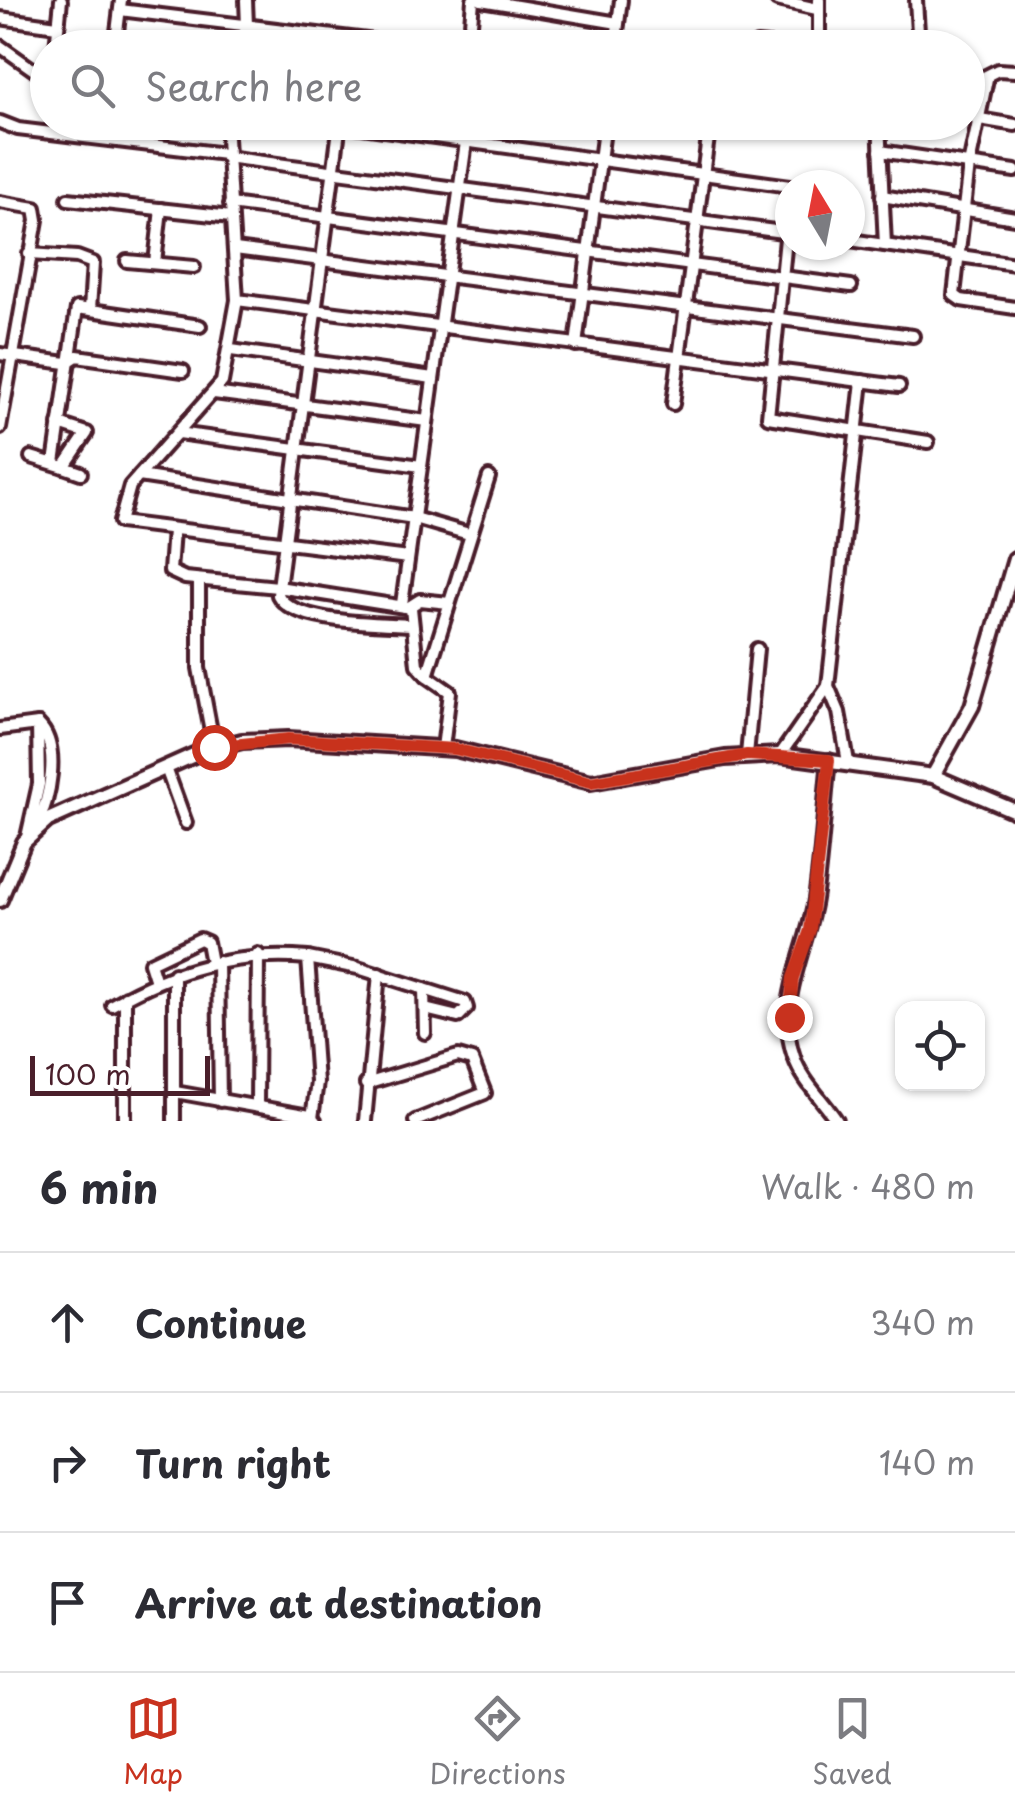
<!DOCTYPE html>
<meta charset="utf-8">
<style>
:root{--surface:#fff;--page:#f2f2f3;--text:#2b2b33;--muted:#7c7c81;--line:#e1e1e2;--accent:#c8321e}
body{margin:0;font-family:"Playpen Sans",sans-serif;background:var(--page);color:var(--text)}
.controls{position:absolute;right:30px;bottom:30px;display:grid;overflow:hidden;border-radius:20px;box-shadow:0 2px 8px #0004}
.controls button{width:90px;height:90px;display:grid;place-items:center;padding:0;border:0;border-bottom:2px solid var(--line);background:var(--surface);color:var(--text);font:50px sans-serif}
.compass{position:absolute;left:775px;top:170px;width:90px;height:90px;border-radius:50%;background:var(--surface);box-shadow:0 2px 8px #0004;rotate:350deg}
.scale{position:absolute;left:30px;bottom:25px;width:180px;box-sizing:border-box;padding-left:10px;border:5px solid #4a1f2b;border-top:0;font-size:28px;line-height:35px;white-space:nowrap;color:#4a1f2b;-webkit-text-stroke:8px #fff;paint-order:stroke}
.stop{position:absolute;width:30px;height:30px;margin:-22px;border:8px solid #c8321e;border-radius:50%;background:#fff}
.stop.end{background:#c8321e;border-color:#fff;box-shadow:0 2px 10px #0008}
.list{margin:0;padding:0;list-style:none}
h2{display:flex;justify-content:space-between;align-items:center;height:130px;margin:0;padding:0 40px;font-size:42px}
h2 small{font-size:32px;font-weight:400;color:var(--muted)}
.list li{display:grid;grid-template-columns:65px 1fr auto;gap:30px;align-items:center;box-sizing:border-box;height:140px;padding:0 40px;border-top:2px solid var(--line)}
.list b{display:block;font-size:38px;white-space:nowrap}
.list em{font-size:32px;font-style:normal;color:var(--muted)}
.icon{flex:none;width:55px;height:55px;fill:none;stroke:currentColor;stroke-width:2;stroke-linecap:round;stroke-linejoin:round}
.map{position:relative;flex:none;width:1015px;height:1121px;overflow:hidden}
.search{position:absolute;background:var(--surface);box-shadow:0 2px 8px #0004;left:30px;right:30px;top:30px;height:110px;display:flex;align-items:center;gap:25px;box-sizing:border-box;padding:0 35px;border-radius:55px;color:var(--muted);font-size:38px}
.sheet{height:550px;background:var(--surface)}
nav{display:flex;justify-content:space-around;align-items:center;box-sizing:border-box;height:140px;border-top:2px solid var(--line);background:var(--surface);font-size:28px;color:var(--muted)}
nav a{display:grid;justify-items:center;gap:5px}
nav .on{color:var(--accent)}
.map>svg:first-child{display:block}
.lines{fill:none;stroke-linecap:round;stroke-linejoin:round}
.minor-casing{stroke:#4a1f2b;stroke-width:18}
.tertiary-casing{stroke:#4a1f2b;stroke-width:20}
.minor{stroke:#fff;stroke-width:10}
.tertiary{stroke:#fff;stroke-width:12}
.route{stroke:#c8321e;stroke-width:12}
</style>
<div class="map">
<svg width="1015" height="1121" viewBox="0 0 1015 1121">
<rect width="100%" height="100%" fill="#fff"/>
<filter id="ink" filterUnits="userSpaceOnUse"><feTurbulence type="fractalNoise" baseFrequency=".01" numOctaves="2"/><feDisplacementMap in="SourceGraphic" scale="20" xChannelSelector="R" yChannelSelector="G"/><feConvolveMatrix kernelMatrix="1 2 1 2 8 2 1 2 1" color-interpolation-filters="sRGB"/></filter>
<g filter="url(#ink)">
<g class="lines">
<g class="minor-casing">
<g id="minor">
<polyline points="481,0 618,23"/>
<polyline points="777,0 817,9"/>
<polyline points="916,0 919,48"/>
<polyline points="120,10 433,48"/>
<polyline points="0,18 57,26"/>
<polyline points="757,44 800,48"/>
<polyline points="0,46 48,80"/>
<polyline points="56,48 61,0"/>
<polyline points="115,48 121,0"/>
<polyline points="239,48 247,26 246,0"/>
<polyline points="469,48 473,0"/>
<polyline points="615,48 621,0"/>
<polyline points="819,48 819,0"/>
<polyline points="987,79 969,165 954,295 961,300 1015,308"/>
<polyline points="968,85 998,70 1015,71"/>
<polyline points="968,117 1015,125"/>
<polyline points="0,122 18,129 225,154"/>
<polyline points="226,122 237,300 899,386"/>
<polyline points="326,122 790,186"/>
<path d="M 340,122 L 278,595 C 292,624 382,623 412,625"/>
<polyline points="686,122 710,125"/>
<polyline points="879,122 885,245"/>
<polyline points="880,151 1015,171"/>
<polyline points="226,157 790,233"/>
<polyline points="882,196 1015,218"/>
<polyline points="68,199 231,217"/>
<polyline points="790,199 768,417 928,442"/>
<polyline points="0,202 35,208 37,220 0,428"/>
<polyline points="230,204 851,286"/>
<polyline points="850,240 1015,264"/>
<polyline points="235,249 913,336"/>
<polyline points="29,254 77,257 93,263 90,309"/>
<polyline points="127,261 194,267"/>
<polyline points="155,263 161,209"/>
<polyline points="237,300 222,382 130,486 120,522 408,558"/>
<polyline points="576,345 605,122"/>
<polyline points="231,350 433,378"/>
<polyline points="0,354 66,363 77,356 183,371"/>
<polyline points="70,357 77,308 200,326"/>
<polyline points="214,393 427,421"/>
<polyline points="673,404 710,122"/>
<polyline points="178,433 421,466"/>
<polyline points="31,457 64,467 87,433 59,424"/>
<polyline points="54,463 69,360"/>
<polyline points="64,467 81,473"/>
<polyline points="139,476 414,518 469,534"/>
<polyline points="173,530 170,571 185,578 278,587 411,608 417,665 427,676 489,477"/>
<polyline points="199,580 199,668 214,747"/>
<polyline points="402,604 466,142"/>
<polyline points="409,607 420,600 449,603"/>
<polyline points="427,676 450,692 443,748"/>
<polyline points="0,729 38,724"/>
<polyline points="747,755 757,649"/>
<polyline points="780,755 828,686"/>
<path d="M 829,760 C 824,806 822,853 815,899 C 807,950 775,1004 794,1057 C 802,1081 823,1100 837,1121"/>
<polyline points="848,762 839,712 828,686 862,381"/>
<polyline points="166,768 186,823"/>
<path d="M 27,837 L 39,784 L 38,724 C 62,746 49,801 36,828"/>
<polyline points="308,958 358,968 465,1002 467,1008 458,1017 425,1009"/>
<polyline points="218,962 220,1101"/>
<polyline points="156,982 150,963 200,939 207,942 211,963"/>
<polyline points="424,989 425,1033"/>
<polyline points="125,997 125,1121"/>
<path d="M 112,1005 C 175,969 235,952 308,958 L 317,1082 L 312,1118"/>
<polyline points="366,1084 458,1056 472,1060 485,1093 415,1121"/>
<polyline points="175,1092 310,1116 315,1121"/>
<polyline points="257,1104 258,954"/>
<polyline points="174,1121 174,974"/>
<polyline points="365,1121 379,974"/>
</g>
</g>
<g class="tertiary-casing">
<g id="tertiary">
<polyline points="933,776 972,706 1015,559"/>
<polyline points="0,900 24,842 48,820 203,751 242,741 288,739 455,749 591,782 725,758 780,755 933,776 1015,811"/>
</g>
</g>
<use href="#minor" class="minor"/>
<use href="#tertiary" class="tertiary"/>
</g>
</g>
<g class="lines" filter="url(#ink)">
<polyline class="route" points="214,747 288,739 455,749 591,782 747,755 829,760 810,930 793,978 789,1017"/>
</g>
</svg>
<div class="controls">
<button><svg class="icon" aria-label="locate" viewBox="0 0 24 24"><circle cx="12" cy="12" r="6"/><path d="M12 2v4M12 18v4M2 12h4M18 12h4"/></svg></button>
</div>
<svg class="compass" viewBox="-18 -18 36 36"><path d="M0-13l5 13h-10z" fill="#e53935"/><path d="M0 13l5-13h-10z" fill="#7c7c81"/></svg>
<div class="scale">100 m</div>
<div class="stop" style="left:214px;top:747px"></div>
<div class="stop end" style="left:789px;top:1017px"></div>
<div class="search"><svg class="icon" aria-label="search" viewBox="0 0 24 24"><circle cx="10" cy="10" r="6"/><path d="M15 15l6 6"/></svg>Search here</div>
</div>
<section class="sheet">
<h2>6 min<small>Walk · 480 m</small></h2>
<ul class="list">
<li><svg class="icon" aria-label="ahead" viewBox="0 0 24 24"><path d="M12 20V5M6 11l6-6 6 6"/></svg><div><b>Continue</b></div><em>340 m</em></li>
<li><svg class="icon" aria-label="right" viewBox="0 0 24 24"><path d="M7 20v-9h11M14 6l5 5-5 5"/></svg><div><b>Turn right</b></div><em>140 m</em></li>
<li><svg class="icon" aria-label="arrive" viewBox="0 0 24 24"><path d="M6 21V4h12l-3 4 3 4H6"/></svg><div><b>Arrive at destination</b></div></li>
</ul>
</section>
<nav>
<a class="on"><svg class="icon" aria-label="map" viewBox="0 0 24 24"><path d="M3 6l6-2 6 2 6-2v14l-6 2-6-2-6 2zM9 4v14M15 6v14"/></svg>Map</a>
<a><svg class="icon" aria-label="directions" viewBox="0 0 24 24"><path d="M12 3l9 9-9 9-9-9zM9 14v-3h6M13 9l2 2-2 2"/></svg>Directions</a>
<a><svg class="icon" aria-label="saved" viewBox="0 0 24 24"><path d="M7 4h10v16l-5-4-5 4z"/></svg>Saved</a>
</nav>
